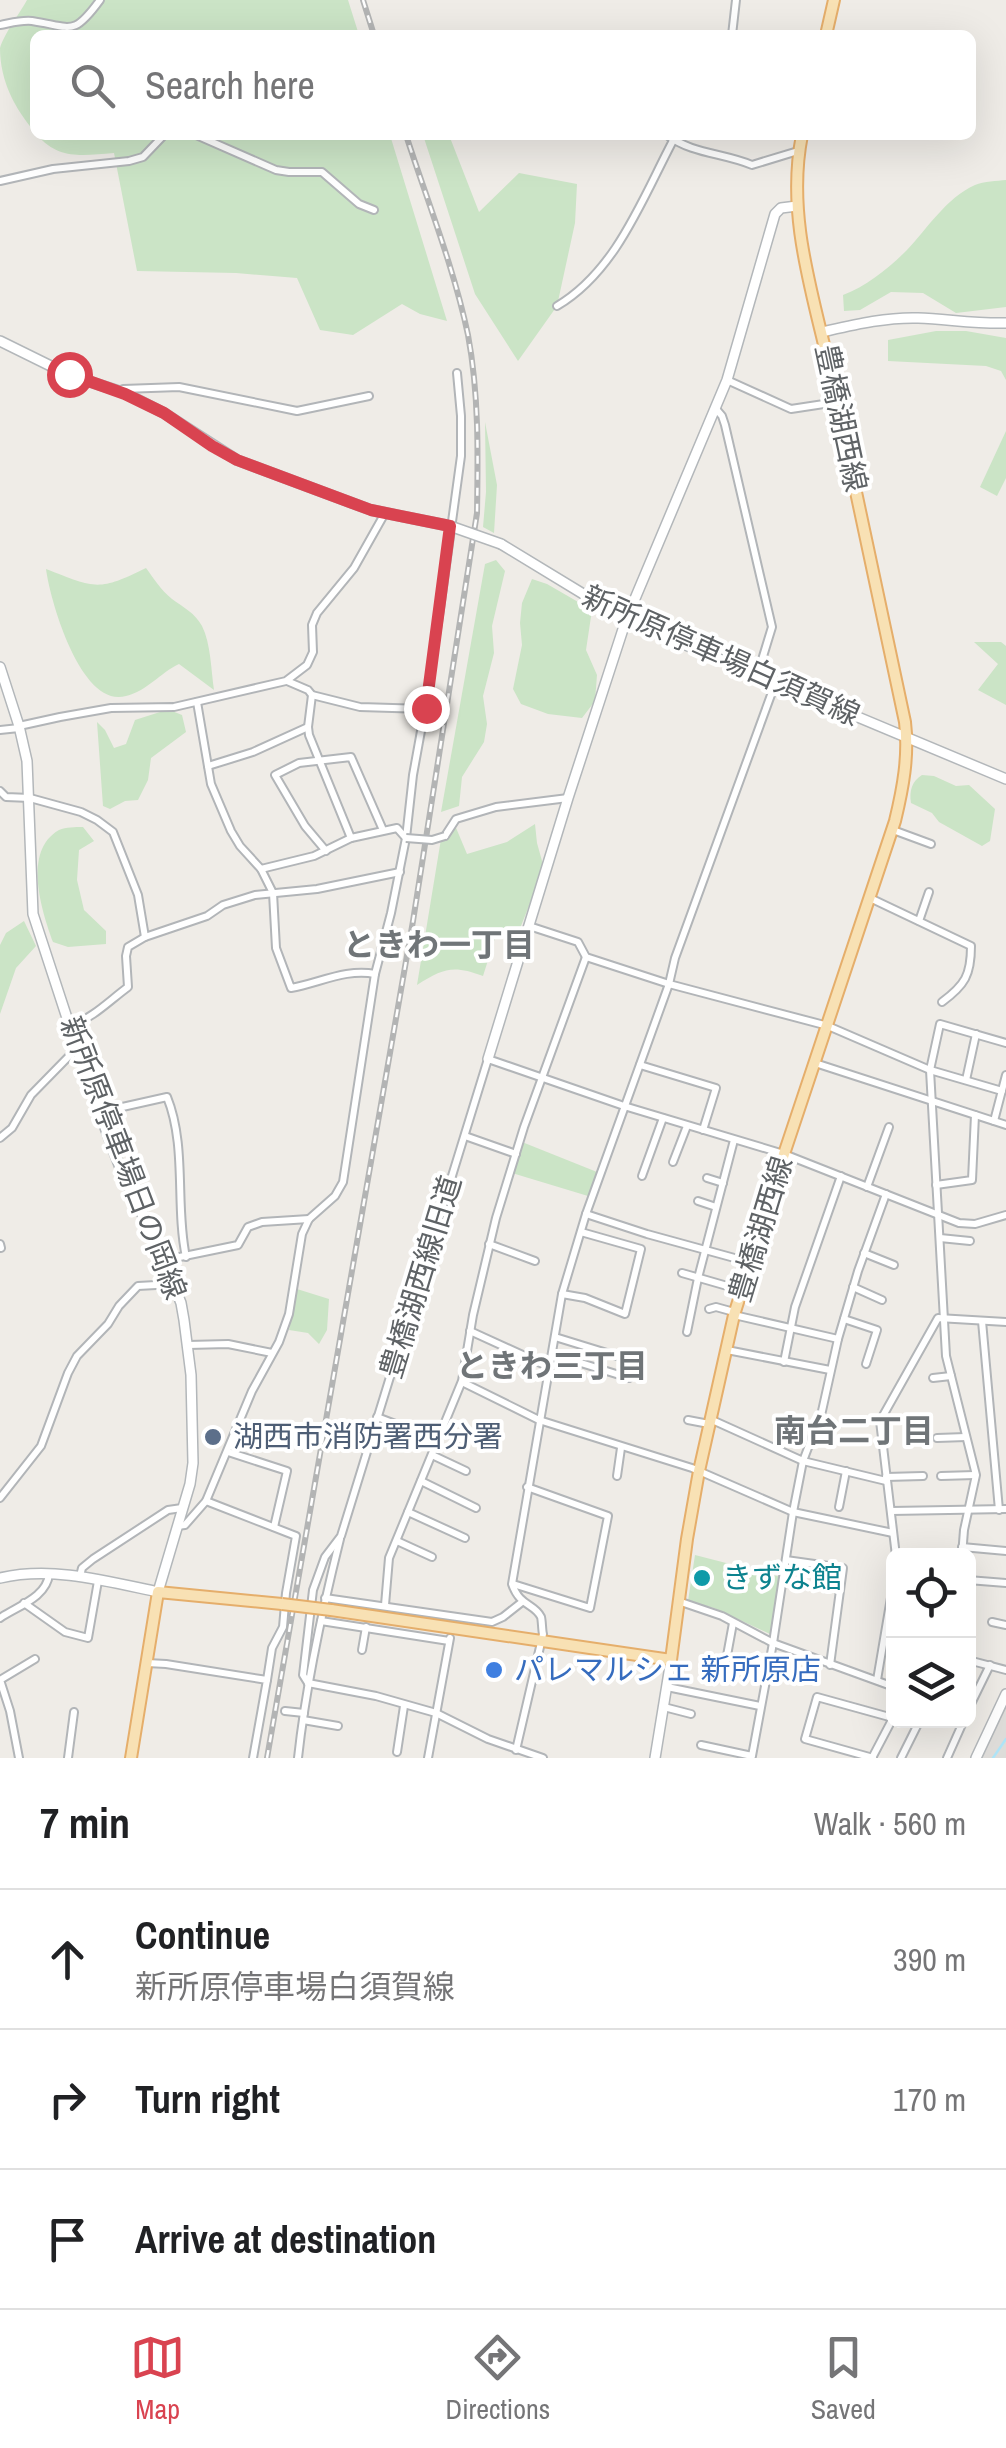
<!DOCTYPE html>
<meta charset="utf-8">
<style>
:root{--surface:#fff;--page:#f6f6f6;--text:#202124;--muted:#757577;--line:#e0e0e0;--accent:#d94350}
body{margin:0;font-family:"Archivo Narrow","Noto Sans JP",sans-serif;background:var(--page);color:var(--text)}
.controls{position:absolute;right:30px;bottom:30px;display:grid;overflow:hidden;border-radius:15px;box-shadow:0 10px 40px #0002}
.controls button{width:90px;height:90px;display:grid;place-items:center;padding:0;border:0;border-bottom:2px solid var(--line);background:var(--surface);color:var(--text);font:50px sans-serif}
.stop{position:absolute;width:30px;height:30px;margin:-22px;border:8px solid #d94350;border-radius:50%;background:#fff}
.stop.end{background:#d94350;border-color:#fff;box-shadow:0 2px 10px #0008}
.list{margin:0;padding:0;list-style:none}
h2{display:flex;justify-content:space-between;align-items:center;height:130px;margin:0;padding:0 40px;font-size:42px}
h2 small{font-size:32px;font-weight:400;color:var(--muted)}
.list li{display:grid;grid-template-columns:65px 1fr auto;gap:30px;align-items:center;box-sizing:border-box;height:140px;padding:0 40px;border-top:2px solid var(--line)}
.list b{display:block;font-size:38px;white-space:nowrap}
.list p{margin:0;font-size:32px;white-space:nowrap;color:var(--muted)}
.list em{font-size:32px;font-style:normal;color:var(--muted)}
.icon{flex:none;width:55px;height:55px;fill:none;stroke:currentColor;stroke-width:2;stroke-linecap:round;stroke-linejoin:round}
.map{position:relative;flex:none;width:1006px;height:1758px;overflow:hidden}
.search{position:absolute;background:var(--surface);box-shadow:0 10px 40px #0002;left:30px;right:30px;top:30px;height:110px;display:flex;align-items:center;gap:25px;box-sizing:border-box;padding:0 35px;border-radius:15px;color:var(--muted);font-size:38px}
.sheet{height:550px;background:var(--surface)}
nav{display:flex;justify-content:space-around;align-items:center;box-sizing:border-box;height:140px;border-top:2px solid var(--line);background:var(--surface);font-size:28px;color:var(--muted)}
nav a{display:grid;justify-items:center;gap:5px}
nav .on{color:var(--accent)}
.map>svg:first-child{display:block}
.industrial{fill:#dedcd9}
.green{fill:#cbe4c6}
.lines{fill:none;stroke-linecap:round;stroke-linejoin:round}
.stream{stroke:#afe4f7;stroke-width:2.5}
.street-casing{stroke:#b2b5b8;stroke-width:10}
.secondary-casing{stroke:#b3b7ba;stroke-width:12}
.primary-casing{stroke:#e5ae6b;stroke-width:14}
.street{stroke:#fff;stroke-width:6}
.secondary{stroke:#fff;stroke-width:9}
.primary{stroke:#f8e1b4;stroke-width:10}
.rail-casing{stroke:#b3b4b4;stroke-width:6}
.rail{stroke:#fff;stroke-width:2.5;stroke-dasharray:8;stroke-linecap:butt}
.street-bridge-casing{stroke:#b2b5b8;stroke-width:10;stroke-linecap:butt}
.secondary-bridge-casing{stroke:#b3b7ba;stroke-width:12;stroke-linecap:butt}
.primary-bridge-casing{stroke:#e5ae6b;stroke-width:14;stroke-linecap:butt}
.street-bridge{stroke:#fff;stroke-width:6}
.secondary-bridge{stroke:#fff;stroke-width:9}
.primary-bridge{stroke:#f8e1b4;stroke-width:10}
.route{stroke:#d94350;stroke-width:12}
.service-dot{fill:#5c6f8a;stroke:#fff;stroke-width:4}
.culture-dot{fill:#0f9aa8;stroke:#fff;stroke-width:4}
.shop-dot{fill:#3f7fe0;stroke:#fff;stroke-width:4}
.labels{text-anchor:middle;stroke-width:8;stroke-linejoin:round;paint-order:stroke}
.street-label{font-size:30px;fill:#5f6366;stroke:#fff}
.service-label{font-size:30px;fill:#4e5e75;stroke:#fff;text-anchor:start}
.culture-label{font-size:30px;fill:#0d838f;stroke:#fff;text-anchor:start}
.shop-label{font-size:30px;fill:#366cbe;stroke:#fff;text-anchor:start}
.neighbourhood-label{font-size:32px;font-weight:bold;fill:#707578;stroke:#fff}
</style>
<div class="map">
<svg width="1006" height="1758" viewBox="0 0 1006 1758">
<rect width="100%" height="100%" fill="#efece7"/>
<polygon class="industrial" points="1006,1699 1006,1758 982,1758"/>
<g class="green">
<path d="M 27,0 L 348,0 L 359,35 L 35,35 L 35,132 C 15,109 0,81 0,48 C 4,34 20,13 27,0 Z"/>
<path d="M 37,135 L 390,135 L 447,321 L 420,314 L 402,304 L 353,335 L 320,330 L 297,278 L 236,273 L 137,271 L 114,153 C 84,155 60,161 37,135 Z"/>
<polygon points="423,135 449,135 479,212 519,173 577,184 575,223 557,306 518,361 475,294"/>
<path d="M 1006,180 L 1006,307 L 956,313 L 923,293 L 891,292 L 860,310 L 844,311 L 843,295 C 867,286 889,268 907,250 C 927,229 947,197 975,185 C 984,181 997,181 1006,180 Z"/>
<polygon points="936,331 966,331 1006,338 1006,380 1001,371 986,366 888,361 888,340"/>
<polygon points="485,422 497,485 494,533 483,527 486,492"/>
<polygon points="1006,431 1006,478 997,496 980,487"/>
<polygon points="496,560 505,571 492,626 494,653 483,696 487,724 484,742 462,777 459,806 441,812 485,564"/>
<path d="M 146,568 C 154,579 161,590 172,599 C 183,607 195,613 202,626 C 211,644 211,670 214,690 L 179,664 C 160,673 147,691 126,696 C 81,709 50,600 46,569 C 95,588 98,592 146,568 Z"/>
<polygon points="532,579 547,584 592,610 586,650 597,675 595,701 582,718 548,714 521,704 513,689 522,645 520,623 522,603"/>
<polygon points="974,642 1001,642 1006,646 1006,705 978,690 998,664"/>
<polygon points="172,711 182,715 186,732 151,758 148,780 138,800 125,801 110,809 103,806 97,722 105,730 114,748 126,744 135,720 160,712"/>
<path d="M 922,775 L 934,776 L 956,786 L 969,785 L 995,809 L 990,841 L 982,846 L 939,822 L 932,813 L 911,803 C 909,791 912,781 922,775 Z"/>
<path d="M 454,823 L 467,854 L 507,842 L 535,824 L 537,843 L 544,868 L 519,931 L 514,936 L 497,932 L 483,976 C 453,965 444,968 417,985 L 441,839 Z"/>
<path d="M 83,827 L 94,841 L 79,850 L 77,880 L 84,910 L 106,931 L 106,944 L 68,947 L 53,942 C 42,911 22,851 59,830 C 66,827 75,827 83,827 Z"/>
<polygon points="24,921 36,946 16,968 0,1014 0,945 6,933"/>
<polygon points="522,1142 597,1172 588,1196 512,1173"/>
<polygon points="297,1289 329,1299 327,1330 319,1344 308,1333 289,1330"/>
<polygon points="695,1555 781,1577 772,1635 714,1608 688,1601"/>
</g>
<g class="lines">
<polyline class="stream" points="993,1758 1006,1739"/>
<g class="street-casing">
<g id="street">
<path d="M 0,25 C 11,23 20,20 32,21 C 72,27 73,37 100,0"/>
<polyline points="732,35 736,0"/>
<polyline points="196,135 276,170 289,172 322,172 359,204 374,210"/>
<path d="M 667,135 C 692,154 724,153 752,165 L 798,151"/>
<polyline points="0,181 53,169 129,161 143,157 164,135"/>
<path d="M 557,306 C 618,270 644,194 676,135"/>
<polyline points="727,380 791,409 837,402"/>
<polyline points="123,389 179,387 297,411 369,396"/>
<polyline points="716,409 722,416 725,425 772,627 757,676"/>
<polyline points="287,681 308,690 312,695 360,707 425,709"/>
<polyline points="312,695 308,727 309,735 351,838"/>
<path d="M 197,702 L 211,784 L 231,831 L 240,846 L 261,869 L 273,893 L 276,948 L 291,988 C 319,983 347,968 375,974"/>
<polyline points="19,726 60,717 111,708 174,707 286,681 307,665 313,652 312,625 317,613 354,568 385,513"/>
<polyline points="0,730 19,728"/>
<polyline points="208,766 253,752 308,727"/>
<polyline points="0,791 6,797 30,798 81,812 97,820 113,832 138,895 145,937"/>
<polyline points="893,830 931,844"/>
<polyline points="445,836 456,819 496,807 568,798"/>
<polyline points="326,851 305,826 275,775 299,763 351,757 383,830"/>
<polyline points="261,869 314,856 351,838 397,828 405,837"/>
<path d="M 870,898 L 971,946 C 971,975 965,985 942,1002"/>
<polyline points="919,921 929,892"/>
<polyline points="529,926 578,942 586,957 669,984 828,1026 930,1070 1002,1091"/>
<path d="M 71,1026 C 94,1017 109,1001 128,987 L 126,956 L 128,947 L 145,937 L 207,916 L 223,905 L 255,895 L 317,889 L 400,872"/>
<polyline points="815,1063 1006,1125"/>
<polyline points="640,1065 716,1088 703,1130"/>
<polyline points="966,1080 976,1034"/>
<path d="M 100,1112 L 167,1097 C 187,1146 175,1206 186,1257"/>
<polyline points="994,1121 1006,1075"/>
<polyline points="465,1136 516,1154"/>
<polyline points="0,1138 12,1128 31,1095 76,1049"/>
<polyline points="673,1162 687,1126"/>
<polyline points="642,1176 663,1118"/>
<polyline points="707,1178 723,1183"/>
<polyline points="936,1185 972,1180 975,1115"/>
<polyline points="867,1187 889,1127"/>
<polyline points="698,1201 716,1207"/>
<polyline points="586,1214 647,1234 749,1262"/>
<polyline points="940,1238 970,1241"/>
<polyline points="0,1244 1,1248"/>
<polyline points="489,1244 535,1261"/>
<polyline points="864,1253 894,1265"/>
<polyline points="165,1260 238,1245 248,1227 262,1222 309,1219"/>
<polyline points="682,1273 741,1290"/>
<polyline points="853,1287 882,1300"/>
<polyline points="562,1294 585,1298 625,1314 641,1249 581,1232"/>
<polyline points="709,1309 716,1307 734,1312"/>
<polyline points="734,1315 838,1339"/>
<polyline points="844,1319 877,1330 866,1364"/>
<polyline points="982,1321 999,1510"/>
<polyline points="470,1331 549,1367"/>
<polyline points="687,1332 698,1278 734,1140"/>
<polyline points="555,1337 620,1357"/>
<polyline points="188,1345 228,1344 272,1353"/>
<polyline points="727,1350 830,1370"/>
<polyline points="552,1354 629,1378"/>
<polyline points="784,1362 795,1307 841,1176"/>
<polyline points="933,1378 951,1376"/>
<polyline points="462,1382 539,1420 692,1468 793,1512 893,1533"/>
<polyline points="377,1417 437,1440"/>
<polyline points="710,1419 803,1461 886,1481"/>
<polyline points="688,1420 709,1424"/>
<polyline points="442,1431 462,1440"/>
<polyline points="937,1438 966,1437"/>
<polyline points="228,1452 287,1471 274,1527"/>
<polyline points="432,1455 466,1471"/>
<polyline points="617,1476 621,1448"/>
<polyline points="941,1476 975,1475"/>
<polyline points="886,1477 923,1476"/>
<polyline points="421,1481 476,1508"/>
<polyline points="0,1498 41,1446 68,1373 77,1356 108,1324 119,1306 138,1286 174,1284"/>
<polyline points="206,1501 296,1536 286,1593 283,1627 272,1648 267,1680"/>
<polyline points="839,1507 846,1471"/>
<polyline points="891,1511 1006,1509"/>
<polyline points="408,1512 465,1538"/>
<polyline points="177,1526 185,1525 206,1501 252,1391 279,1342 289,1314 302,1234 309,1219 335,1196 343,1182 375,974 391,913 406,838 413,775 425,709 440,609 461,456 461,416 457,373"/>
<polyline points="397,1541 432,1557"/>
<polyline points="962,1547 1006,1551"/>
<polyline points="896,1554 907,1556"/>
<polyline points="896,1556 880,1421 938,1318 1006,1322"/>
<polyline points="962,1556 964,1530 976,1475 946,1356 930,1070 940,1024 1006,1043"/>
<polyline points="786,1560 843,1568 830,1665"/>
<polyline points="80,1576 82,1568 93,1559 168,1510 182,1508"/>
<polyline points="968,1580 1006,1583"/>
<polyline points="513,1584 590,1608 608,1516 527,1487"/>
<polyline points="325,1598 492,1622 503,1617 522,1602"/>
<polyline points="678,1601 722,1616 773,1643 894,1687"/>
<polyline points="24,1603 65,1632 88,1638 98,1581"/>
<polyline points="385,1605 389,1558 462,1381 473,1315 496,1218 524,1127 586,957"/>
<path d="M 0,1618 C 18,1606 47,1597 49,1574"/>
<polyline points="321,1621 449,1641"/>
<polyline points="992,1622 1006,1625"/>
<polyline points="362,1650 366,1627"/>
<polyline points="968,1660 1006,1670"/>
<polyline points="726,1661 733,1623"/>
<polyline points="147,1663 166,1664 267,1680 253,1758"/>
<polyline points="877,1680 894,1580"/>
<polyline points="308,1683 303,1675 313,1590 325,1557 341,1536 488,1059 624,1106 784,1154 959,1223 975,1224 1006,1215"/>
<polyline points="308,1683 376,1696 436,1713 488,1739 543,1758"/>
<polyline points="667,1687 760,1706"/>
<polyline points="664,1707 691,1714"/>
<polyline points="968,1710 990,1665"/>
<polyline points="285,1711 304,1713"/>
<polyline points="303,1720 338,1726"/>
<polyline points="701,1745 752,1756 773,1643 793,1512 803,1461 822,1411 838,1339 858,1271 886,1194"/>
<path d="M 516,1750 L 543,1634 C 542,1631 542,1620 541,1617 C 534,1603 520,1607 512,1584 L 562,1294 L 586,1214 L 669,984 L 675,958 L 775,684"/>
<polyline points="397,1752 404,1706"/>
<polyline points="19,1758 10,1711 0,1680 35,1659"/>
<polyline points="68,1758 74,1712"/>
<path d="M 298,1758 C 306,1684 322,1611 340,1539"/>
<polyline points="428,1758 450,1638"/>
<polyline points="872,1758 893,1718"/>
<polyline points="873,1758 805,1739 817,1697 893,1718"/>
<polyline points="901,1758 920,1720"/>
<polyline points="947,1758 964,1720"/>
</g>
</g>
<g class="secondary-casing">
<g id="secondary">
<path d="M 822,332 C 853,325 885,317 918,318 C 947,319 976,324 1006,323"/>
<polyline points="0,341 69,375 125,393 164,413 237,460 371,510 450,526"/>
<polyline points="501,544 626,620 1006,779"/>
<path d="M 0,667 L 19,726 L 27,761 L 33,914 L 83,1067 L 111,1144 L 124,1178 L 161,1252 L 181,1303 L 184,1320 L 191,1375 L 193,1463 L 190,1484 L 158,1592 C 106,1581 52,1566 0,1578"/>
<polyline points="488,1059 568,798 626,620 727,380 775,214 781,208 797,206"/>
<polyline points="655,1758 671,1660"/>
<polyline points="976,1758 1006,1694"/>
</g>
</g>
<g class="primary-casing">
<g id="primary">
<polyline points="826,35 834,0"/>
<path d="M 331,1610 L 671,1660 L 687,1539 L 699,1471 L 734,1315 L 784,1154 L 895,821 C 903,788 909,756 905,722 C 881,610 857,497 833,384 C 816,302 785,220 802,135"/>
<polyline points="131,1758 158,1592 282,1604"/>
</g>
</g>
<use href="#street" class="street"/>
<use href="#secondary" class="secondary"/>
<use href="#primary" class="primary"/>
<g class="rail-casing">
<g id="rail">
<polyline points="363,0 374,35"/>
<path d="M 267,1758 L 413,921 L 477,513 C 478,454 479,394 468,335 C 454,268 427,200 406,135"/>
</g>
</g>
<use href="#rail" class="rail"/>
<g class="street-bridge-casing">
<polyline id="street-bridge" points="406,838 432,840 445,836"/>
</g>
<g class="secondary-bridge-casing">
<polyline id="secondary-bridge" points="450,526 501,544"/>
</g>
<g class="primary-bridge-casing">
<polyline id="primary-bridge" points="282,1604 331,1610"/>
</g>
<use href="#street-bridge" class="street-bridge"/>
<use href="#secondary-bridge" class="secondary-bridge"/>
<use href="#primary-bridge" class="primary-bridge"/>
</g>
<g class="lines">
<polyline class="route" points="69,374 125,394 164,413 212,446 237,460 371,510 450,526 426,708"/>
</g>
<circle class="service-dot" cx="213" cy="1437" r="10"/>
<circle class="culture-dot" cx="702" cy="1578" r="10"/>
<circle class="shop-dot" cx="494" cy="1670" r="10"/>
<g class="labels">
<g class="street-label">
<text transform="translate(841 418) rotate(78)" y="10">豊橋湖西線</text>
<text transform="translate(721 656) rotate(24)" y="10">新所原停車場白須賀線</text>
<text transform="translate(123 1158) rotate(69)" y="10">新所原停車場日の岡線</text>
<text transform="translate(761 1229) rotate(-73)" y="10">豊橋湖西線</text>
<text transform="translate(421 1277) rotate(-73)" y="10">豊橋湖西線旧道</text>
</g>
<g class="service-label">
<text x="233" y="1447">湖西市消防署西分署</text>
</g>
<g class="culture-label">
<text x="722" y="1588">きずな館</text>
</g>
<g class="shop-label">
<text x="514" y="1680">パレマルシェ 新所原店</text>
</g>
<g class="neighbourhood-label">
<text x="439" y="956">ときわ一丁目</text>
<text x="552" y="1377">ときわ三丁目</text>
<text x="854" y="1442">南台二丁目</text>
</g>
</g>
</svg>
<div class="controls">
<button><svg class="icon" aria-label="locate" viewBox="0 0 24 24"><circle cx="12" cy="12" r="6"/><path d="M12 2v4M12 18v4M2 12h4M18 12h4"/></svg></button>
<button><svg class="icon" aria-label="layers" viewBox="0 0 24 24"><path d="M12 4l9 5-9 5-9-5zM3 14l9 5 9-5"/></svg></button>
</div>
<div class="stop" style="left:69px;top:374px"></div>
<div class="stop end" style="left:426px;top:708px"></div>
<div class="search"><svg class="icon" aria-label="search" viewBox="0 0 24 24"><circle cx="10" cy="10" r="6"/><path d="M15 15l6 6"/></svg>Search here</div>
</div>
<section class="sheet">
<h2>7 min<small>Walk · 560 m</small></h2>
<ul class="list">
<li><svg class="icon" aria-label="ahead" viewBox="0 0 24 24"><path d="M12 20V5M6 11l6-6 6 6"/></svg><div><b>Continue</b><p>新所原停車場白須賀線</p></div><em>390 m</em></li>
<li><svg class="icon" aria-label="right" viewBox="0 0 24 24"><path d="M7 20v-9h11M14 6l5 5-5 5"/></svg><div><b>Turn right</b></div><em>170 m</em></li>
<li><svg class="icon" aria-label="arrive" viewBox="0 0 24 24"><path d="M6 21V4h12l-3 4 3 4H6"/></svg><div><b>Arrive at destination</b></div></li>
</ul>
</section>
<nav>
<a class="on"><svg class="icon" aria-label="map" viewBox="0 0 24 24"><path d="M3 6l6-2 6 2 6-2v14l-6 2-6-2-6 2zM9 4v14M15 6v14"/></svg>Map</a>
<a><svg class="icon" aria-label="directions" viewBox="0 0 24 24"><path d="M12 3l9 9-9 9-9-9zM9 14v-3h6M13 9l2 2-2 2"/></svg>Directions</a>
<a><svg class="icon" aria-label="saved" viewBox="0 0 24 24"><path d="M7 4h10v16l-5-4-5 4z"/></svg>Saved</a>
</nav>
